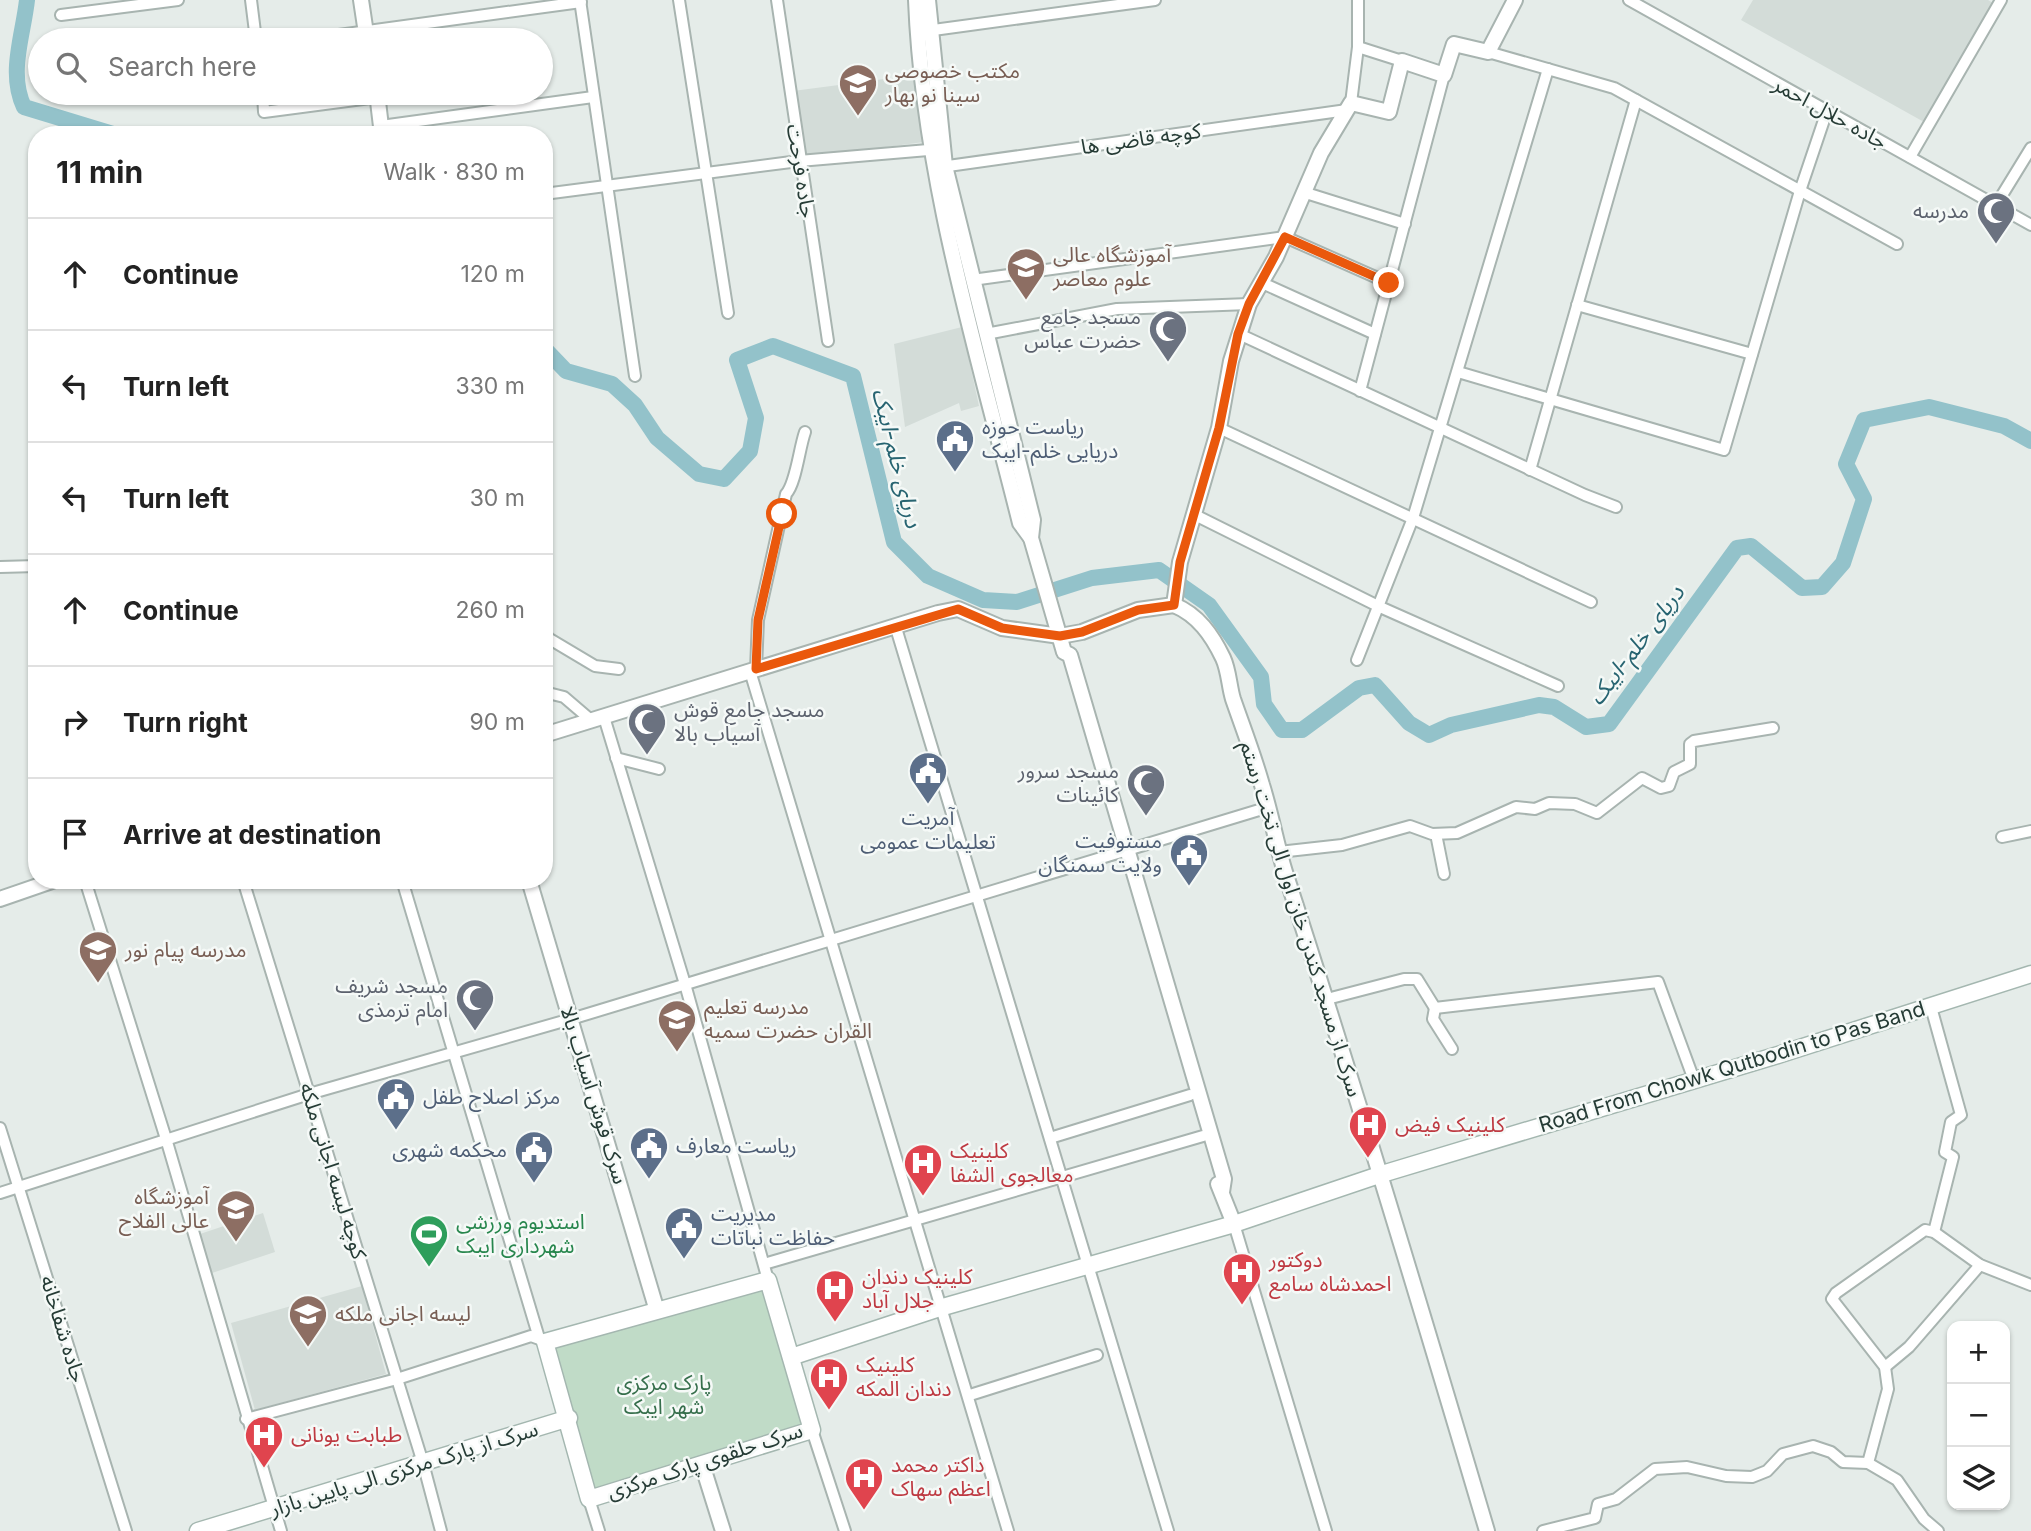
<!DOCTYPE html>
<meta charset="utf-8">
<style>
:root{--surface:#fff;--page:#f6f6f6;--text:#222;--muted:#767676;--line:#e0e0e0}
body{margin:0;font-family:Inter,"Noto Sans Arabic",sans-serif;background:var(--page);color:var(--text)}
.controls{position:absolute;right:21px;bottom:21px;display:grid;overflow:hidden;border-radius:14px;box-shadow:0 2px 5px #0004}
.controls button{width:63px;height:63px;display:grid;place-items:center;padding:0;border:0;border-bottom:2px solid var(--line);background:var(--surface);color:var(--text);font:35px sans-serif}
.stop{position:absolute;width:21px;height:21px;margin:-16px;border:5px solid #ea580c;border-radius:50%;background:#fff}
.stop.end{background:#ea580c;border-color:#fff;box-shadow:0 2px 7px #0008}
.list{margin:0;padding:0;list-style:none}
h2{display:flex;justify-content:space-between;align-items:center;height:91px;margin:0;padding:0 28px;font-size:30px}
h2 small{font-size:23px;font-weight:400;color:var(--muted)}
.list li{display:grid;grid-template-columns:46px 1fr auto;gap:21px;align-items:center;box-sizing:border-box;height:112px;padding:0 28px;border-top:2px solid var(--line)}
.list b{display:block;font-size:26px;white-space:nowrap}
.list em{font-size:23px;font-style:normal;color:var(--muted)}
.icon{flex:none;width:38px;height:38px;fill:none;stroke:currentColor;stroke-width:2;stroke-linecap:round;stroke-linejoin:round}
.map{position:relative;flex:none;width:2031px;height:1531px;overflow:hidden}
.search{position:absolute;background:var(--surface);box-shadow:0 2px 5px #0004;left:28px;top:28px;width:525px;height:77px;display:flex;align-items:center;gap:18px;box-sizing:border-box;padding:0 24px;border-radius:38px;color:var(--muted);font-size:26px}
.panel{position:absolute;background:var(--surface);box-shadow:0 2px 5px #0004;left:28px;top:126px;width:525px;height:763px;border-radius:28px}
.map>svg:first-child{display:block}
.built{fill:#d3dcd8}
.green{fill:#c0dbc7}
.lines{fill:none;stroke-linecap:round;stroke-linejoin:round}
.river{stroke:#93c2ca;stroke-width:16}
.minor-casing{stroke:#a8b4b0;stroke-width:14}
.tertiary-casing{stroke:#a8b4b0;stroke-width:18}
.secondary-casing{stroke:#a4b7b0;stroke-width:19}
.minor{stroke:#fff;stroke-width:10}
.tertiary{stroke:#fff;stroke-width:14}
.secondary{stroke:#fff;stroke-width:16}
.route{stroke:#ea580c;stroke-width:9}
.labels{text-anchor:middle;stroke-width:5;stroke-linejoin:round;paint-order:stroke}
.education-label{font-size:21px;fill:#785e54;stroke:#f5f9f7;text-anchor:start}
.street-label{font-size:21px;fill:#263c36;stroke:#f5f9f7}
.worship-label{font-size:21px;fill:#5b616d;stroke:#f5f9f7;text-anchor:end}
.service-label{font-size:21px;fill:#4e5e75;stroke:#f5f9f7;text-anchor:start}
.health-label{font-size:21px;fill:#be3a42;stroke:#f5f9f7;text-anchor:start}
.leisure-label{font-size:21px;fill:#27864d;stroke:#f5f9f7;text-anchor:start}
.park-label{font-size:21px;fill:#356e4b;stroke:#f5f9f7}
.water-label{font-size:23px;font-style:italic;fill:#276471;stroke:#f5f9f7}
</style>
<div class="map">
<svg width="2031" height="1531" viewBox="0 0 2031 1531">
<rect width="100%" height="100%" fill="#e5ece9"/>
<g class="built">
<polygon points="1753,0 1988,0 1993,3 1924,122 1741,20"/>
<polygon points="915,75 924,142 802,158 793,91"/>
<polygon points="962,327 979,406 961,411 959,403 905,427 894,344"/>
<polygon points="263,1213 275,1252 209,1274 197,1235"/>
<polygon points="362,1286 386,1374 255,1410 231,1323"/>
</g>
<polygon class="green" points="766,1286 808,1430 595,1493 553,1349"/>
<g class="lines">
<g class="river">
<path d="M 27,0 C 23,36 8,73 24,107 L 116,135"/>
<polyline points="544,348 566,371 612,384 635,405 657,438 699,474 724,479 750,451 756,418 737,360 773,346 853,376 894,542 928,576 983,600 1017,602 1092,578 1159,570 1209,605 1261,677 1264,704 1282,730 1302,730 1359,688 1375,685 1409,723 1429,735 1451,725 1539,705 1554,707 1586,727 1609,724 1737,548 1751,546 1802,588 1822,587 1843,563 1864,499 1846,464 1864,420 1929,407 2004,426 2031,441"/>
</g>
<g class="minor-casing">
<g id="minor">
<polyline points="251,0 256,40"/>
<polyline points="580,0 635,376"/>
<polyline points="679,0 728,313"/>
<polyline points="777,0 828,341"/>
<polyline points="1629,0 2031,225"/>
<polyline points="61,15 178,0"/>
<polyline points="926,31 1155,0"/>
<polyline points="302,40 581,2"/>
<polyline points="1358,47 1402,61"/>
<polyline points="1488,52 1614,88 1897,244"/>
<polyline points="263,93 264,112 378,97"/>
<polyline points="1351,103 1358,47 1358,0"/>
<polyline points="381,126 593,97"/>
<polyline points="1910,157 2001,0"/>
<polyline points="941,167 1347,110"/>
<polyline points="1306,193 1405,224"/>
<polyline points="544,194 799,161 940,149"/>
<polyline points="1996,205 2031,148"/>
<polyline points="972,280 1285,237 1389,283"/>
<polyline points="1260,282 1375,334"/>
<polyline points="1577,305 1752,354"/>
<polyline points="986,334 1117,309 1249,304"/>
<polyline points="1239,334 1585,495 1616,507"/>
<polyline points="1458,372 1724,450 1800,191 1827,111"/>
<polyline points="1360,391 1444,75"/>
<polyline points="1219,428 1591,602"/>
<polyline points="1530,470 1636,100"/>
<polyline points="1195,515 1380,607 1558,686"/>
<polyline points="0,567 37,566"/>
<polyline points="544,610 545,632 548,638 595,666 619,669"/>
<polyline points="896,628 1168,1531"/>
<polyline points="1357,660 1413,518 1548,69"/>
<path d="M 756,669 L 758,620 L 786,494 C 796,483 799,449 805,432"/>
<polyline points="750,671 1008,1531"/>
<polyline points="544,692 564,697 592,721"/>
<polyline points="604,717 685,984 768,1280"/>
<polyline points="616,758 659,769"/>
<polyline points="1436,834 1444,874"/>
<polyline points="2002,837 2031,831"/>
<polyline points="1279,852 1342,845 1410,826 1432,834 1457,833 1516,807 1535,809 1549,803 1575,804 1597,813 1642,778 1661,788 1669,786 1674,772 1690,764 1690,744 1694,741 1773,728"/>
<polyline points="85,880 167,1142 281,1531"/>
<polyline points="243,880 423,1463 441,1531"/>
<polyline points="402,880 539,1338"/>
<polyline points="1327,999 1404,979 1417,979 1435,1008 1658,982 1694,1080"/>
<polyline points="1931,1007 1961,1115 1951,1122 1945,1152 1953,1157 1934,1232"/>
<polyline points="1435,1008 1433,1019 1452,1049"/>
<polyline points="0,1128 126,1531"/>
<polyline points="1050,1138 1190,1095"/>
<polyline points="0,1193 309,1094 571,1019 1269,807"/>
<polyline points="1234,1224 1326,1531"/>
<polyline points="764,1264 1203,1136"/>
<polyline points="1885,1367 1909,1347 1980,1265"/>
<polyline points="970,1395 1097,1355"/>
<polyline points="246,1419 397,1379 531,1336 542,1340"/>
<polyline points="812,1430 845,1531"/>
<polyline points="1868,1463 1888,1389 1885,1367 1832,1299 1836,1293 1925,1230 1934,1232 1980,1265 2031,1285"/>
<polyline points="589,1499 599,1531"/>
<polyline points="1543,1531 1595,1518 1598,1504 1616,1499 1655,1469 1687,1467 1726,1476 1752,1477 1767,1471 1783,1454 1813,1446 1831,1452 1843,1462 1868,1463 1897,1480 1924,1519 1938,1531"/>
</g>
</g>
<g class="tertiary-casing">
<g id="tertiary">
<polyline points="361,0 367,40"/>
<path d="M 916,0 C 923,178 977,351 1020,523 L 1031,538"/>
<polyline points="928,0 945,166 1033,520 1031,538 1064,652 1070,655 1224,1179 1222,1192"/>
<polyline points="377,93 382,135"/>
<path d="M 1174,605 C 1198,615 1212,635 1223,658 C 1229,671 1229,686 1233,699 C 1243,728 1254,756 1262,785 C 1271,813 1276,843 1285,872 C 1356,1090 1422,1311 1487,1531"/>
<polyline points="1174,605 1180,562 1219,428 1231,361 1249,304 1276,257 1321,153 1351,103 1389,112 1402,61 1444,75 1454,44 1488,52 1515,0"/>
<polyline points="544,735 938,613 958,609 1002,628 1060,636 1082,632 1138,610 1174,605"/>
<polyline points="529,880 657,1311"/>
<polyline points="0,899 55,880"/>
<polyline points="1218,1184 1234,1224"/>
<polyline points="702,1464 723,1531"/>
</g>
</g>
<g class="secondary-casing">
<g id="secondary">
<polygon points="768,1280 812,1430 589,1499 545,1342"/>
<polyline points="791,1357 943,1307 1234,1224 1382,1174 1778,1055 2031,974"/>
<polyline points="198,1531 569,1418"/>
</g>
</g>
<use href="#minor" class="minor"/>
<use href="#tertiary" class="tertiary"/>
<use href="#secondary" class="secondary"/>
</g>
<g class="lines">
<polyline class="route" points="782,514 758,620 756,669 958,609 1002,628 1060,636 1082,632 1138,610 1174,605 1180,562 1219,428 1238,334 1249,304 1285,237 1389,283"/>
</g>
<defs>
<g id="school-pin" transform="scale(2.0125)"><path d="M0 17L-7.5 6A9.5 9.5 0 1 1 7.5 6Z" fill="#8d6e63" stroke="#f5f9f7"/><path d="M0-5L7-2L0 1L-7-2ZM-4 1L0 2.5L4 1V4Q0 6-4 4Z" fill="#fff"/></g>
<g id="mosque-pin" transform="scale(2.0125)"><path d="M0 17L-7.5 6A9.5 9.5 0 1 1 7.5 6Z" fill="#6b7280" stroke="#f5f9f7"/><path d="M3.5-4.9A6 6 0 1 0 3.5 4.9A5 5 0 1 1 3.5-4.9Z" fill="#fff"/></g>
<g id="civic-pin" transform="scale(2.0125)"><path d="M0 17L-7.5 6A9.5 9.5 0 1 1 7.5 6Z" fill="#5c6f8a" stroke="#f5f9f7"/><path d="M-.6-6.5H3V-4.5H.6V-3L4-1V1h2V6H-6V1h2V-1L-.6-3ZM-1.2 2.5V6h2.4V2.5Z" fill="#fff"/></g>
<g id="hospital-pin" transform="scale(2.0125)"><path d="M0 17L-7.5 6A9.5 9.5 0 1 1 7.5 6Z" fill="#e0444e" stroke="#f5f9f7"/><path d="M-5-5h3v3.5h4V-5h3V5h-3V1.5h-4V5h-3Z" fill="#fff"/></g>
<g id="stadium-pin" transform="scale(2.0125)"><path d="M0 17L-7.5 6A9.5 9.5 0 1 1 7.5 6Z" fill="#2e9e5b" stroke="#f5f9f7"/><path d="M0-5a6.5 5 0 1 0 0 10a6.5 5 0 1 0 0-10ZM-3.5-1.8h7v3.6h-7Z" fill="#fff"/></g>
</defs>
<g fill-rule="evenodd">
<use href="#school-pin" x="858" y="83"/>
<use href="#mosque-pin" x="1996" y="211"/>
<use href="#school-pin" x="1026" y="267"/>
<use href="#mosque-pin" x="1168" y="329"/>
<use href="#civic-pin" x="955" y="439"/>
<use href="#mosque-pin" x="647" y="722"/>
<use href="#civic-pin" x="928" y="771"/>
<use href="#mosque-pin" x="1146" y="783"/>
<use href="#civic-pin" x="1189" y="853"/>
<use href="#school-pin" x="98" y="950"/>
<use href="#mosque-pin" x="475" y="998"/>
<use href="#school-pin" x="677" y="1019"/>
<use href="#civic-pin" x="396" y="1097"/>
<use href="#hospital-pin" x="1368" y="1125"/>
<use href="#civic-pin" x="649" y="1146"/>
<use href="#civic-pin" x="534" y="1150"/>
<use href="#hospital-pin" x="923" y="1163"/>
<use href="#school-pin" x="236" y="1209"/>
<use href="#civic-pin" x="684" y="1226"/>
<use href="#stadium-pin" x="429" y="1234"/>
<use href="#hospital-pin" x="1242" y="1272"/>
<use href="#hospital-pin" x="835" y="1289"/>
<use href="#school-pin" x="308" y="1314"/>
<use href="#hospital-pin" x="829" y="1377"/>
<use href="#hospital-pin" x="264" y="1435"/>
<use href="#hospital-pin" x="864" y="1477"/>
</g>
<g class="labels">
<g class="education-label">
<text x="885" y="78">مکتب خصوصی<tspan x="885" dy="24">سینا نو بهار</tspan></text>
<text x="1053" y="262">آموزشگاه عالی<tspan x="1053" dy="24">علوم معاصر</tspan></text>
<text x="125" y="957">مدرسه پیام نور</text>
<text x="704" y="1014">مدرسه تعلیم<tspan x="704" dy="24">القران حضرت سمیه</tspan></text>
<text x="209" y="1204" text-anchor="end">آموزشگاه<tspan x="209" dy="24">عالی الفلاح</tspan></text>
<text x="335" y="1321">لیسه اجانی ملکه</text>
</g>
<g class="street-label">
<text transform="translate(1830 113) rotate(29)" y="7">جاده حلال احمر</text>
<text transform="translate(1141 139) rotate(-8)" y="7">کوچه قاضی ها</text>
<text transform="translate(801 171) rotate(81)" y="7">جاده فرحت</text>
<text transform="translate(1301 919) rotate(73)" y="7">سرک از مسجد کندن خان اول الی تخت رستم</text>
<text transform="translate(1732 1067) rotate(-17)" y="7">Road From Chowk Qutbodin to Pas Band</text>
<text transform="translate(594 1095) rotate(73)" y="7">سرک قوش آسیاب بالا</text>
<text transform="translate(333 1171) rotate(73)" y="7">کوچه لیسه اجانی ملکه</text>
<text transform="translate(63 1329) rotate(73)" y="7">جاده شفاخانه</text>
<text transform="translate(705 1461) rotate(-18)" y="7">سرک حلقوی پارک مرکزی</text>
<text transform="translate(404 1469) rotate(-17)" y="7">سرک از پارک مرکزی الی پایین بازار</text>
</g>
<g class="worship-label">
<text x="1969" y="218">مدرسه</text>
<text x="1141" y="324">مسجد جامع<tspan x="1141" dy="24">حضرت عباس</tspan></text>
<text x="674" y="717" text-anchor="start">مسجد جامع قوش<tspan x="674" dy="24">آسیاب بالا</tspan></text>
<text x="1119" y="778">مسجد سرور<tspan x="1119" dy="24">کائینات</tspan></text>
<text x="448" y="993">مسجد شریف<tspan x="448" dy="24">امام ترمذی</tspan></text>
</g>
<g class="service-label">
<text x="982" y="434">ریاست حوزه<tspan x="982" dy="24">دریایی خلم-ایبک</tspan></text>
<text x="928" y="825" text-anchor="middle">آمریت<tspan x="928" dy="24">تعلیمات عمومی</tspan></text>
<text x="1162" y="848" text-anchor="end">مستوفیت<tspan x="1162" dy="24">ولایت سمنگان</tspan></text>
<text x="423" y="1104">مرکز اصلاح طفل</text>
<text x="676" y="1153">ریاست معارف</text>
<text x="507" y="1157" text-anchor="end">محکمه شهری</text>
<text x="711" y="1221">مدیریت<tspan x="711" dy="24">حفاظت نباتات</tspan></text>
</g>
<g class="health-label">
<text x="1395" y="1132">کلینیک فیض</text>
<text x="950" y="1158">کلینیک<tspan x="950" dy="24">معالجوی الشفا</tspan></text>
<text x="1269" y="1267">دوکتور<tspan x="1269" dy="24">احمدشاه سامع</tspan></text>
<text x="862" y="1284">کلینیک دندان<tspan x="862" dy="24">جلال آباد</tspan></text>
<text x="856" y="1372">کلینیک<tspan x="856" dy="24">دندان المکه</tspan></text>
<text x="291" y="1442">طبابت یونانی</text>
<text x="891" y="1472">داکتر محمد<tspan x="891" dy="24">اعظم سهاک</tspan></text>
</g>
<g class="leisure-label">
<text x="456" y="1229">استدیوم ورزشی<tspan x="456" dy="24">شهرداری ایبک</tspan></text>
</g>
<g class="park-label">
<text x="664" y="1390">پارک مرکزی<tspan x="664" dy="24">شهر ایبک</tspan></text>
</g>
<g class="water-label">
<text transform="translate(897 458) rotate(76)" y="8">دریای خلم-ایبک</text>
<text transform="translate(1636 645) rotate(-53)" y="8">دریای خلم-ایبک</text>
</g>
</g>
</svg>
<div class="controls">
<button>+</button>
<button>−</button>
<button><svg class="icon" aria-label="layers" viewBox="0 0 24 24"><path d="M12 4l9 5-9 5-9-5zM3 14l9 5 9-5"/></svg></button>
</div>
<div class="stop" style="left:782px;top:514px"></div>
<div class="stop end" style="left:1389px;top:283px"></div>
<div class="search"><svg class="icon" aria-label="search" viewBox="0 0 24 24"><circle cx="10" cy="10" r="6"/><path d="M15 15l6 6"/></svg>Search here</div>
<section class="panel">
<h2>11 min<small>Walk · 830 m</small></h2>
<ul class="list">
<li><svg class="icon" aria-label="ahead" viewBox="0 0 24 24"><path d="M12 20V5M6 11l6-6 6 6"/></svg><div><b>Continue</b></div><em>120 m</em></li>
<li><svg class="icon" aria-label="left" viewBox="0 0 24 24"><path d="M17 20v-9H6M10 6l-5 5 5 5"/></svg><div><b>Turn left</b></div><em>330 m</em></li>
<li><svg class="icon" aria-label="left" viewBox="0 0 24 24"><path d="M17 20v-9H6M10 6l-5 5 5 5"/></svg><div><b>Turn left</b></div><em>30 m</em></li>
<li><svg class="icon" aria-label="ahead" viewBox="0 0 24 24"><path d="M12 20V5M6 11l6-6 6 6"/></svg><div><b>Continue</b></div><em>260 m</em></li>
<li><svg class="icon" aria-label="right" viewBox="0 0 24 24"><path d="M7 20v-9h11M14 6l5 5-5 5"/></svg><div><b>Turn right</b></div><em>90 m</em></li>
<li><svg class="icon" aria-label="arrive" viewBox="0 0 24 24"><path d="M6 21V4h12l-3 4 3 4H6"/></svg><div><b>Arrive at destination</b></div></li>
</ul>
</section>
</div>
